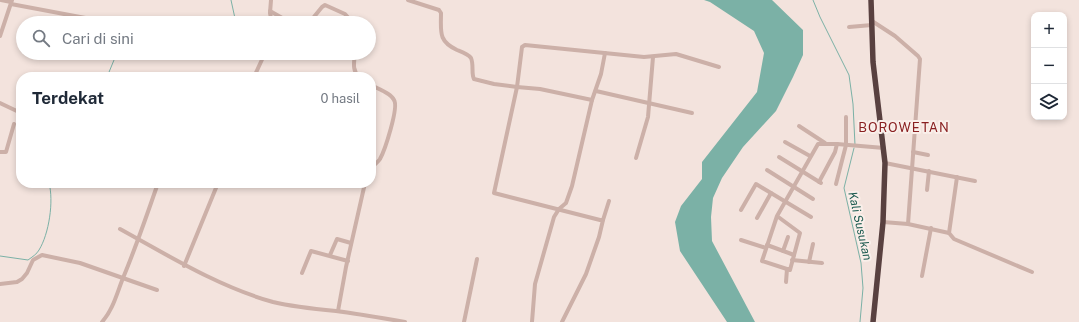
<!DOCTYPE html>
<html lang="id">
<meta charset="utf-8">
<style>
:root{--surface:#fff;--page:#f2f2f3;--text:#1f2937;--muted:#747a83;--line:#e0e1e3}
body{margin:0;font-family:"Public Sans",sans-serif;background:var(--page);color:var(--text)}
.controls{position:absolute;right:12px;top:12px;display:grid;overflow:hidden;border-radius:8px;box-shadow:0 2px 6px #0003}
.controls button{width:36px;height:36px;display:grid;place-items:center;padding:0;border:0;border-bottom:1px solid var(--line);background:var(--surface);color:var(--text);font:20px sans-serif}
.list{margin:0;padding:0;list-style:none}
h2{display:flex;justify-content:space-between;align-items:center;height:52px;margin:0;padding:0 16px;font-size:17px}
h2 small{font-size:13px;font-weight:400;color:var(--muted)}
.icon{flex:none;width:22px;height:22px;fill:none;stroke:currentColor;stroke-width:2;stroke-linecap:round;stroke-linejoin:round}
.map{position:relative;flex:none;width:1079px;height:322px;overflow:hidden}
.search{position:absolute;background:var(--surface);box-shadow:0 2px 6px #0003;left:16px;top:16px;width:360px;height:44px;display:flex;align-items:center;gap:10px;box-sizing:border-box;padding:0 14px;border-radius:22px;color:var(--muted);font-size:15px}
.panel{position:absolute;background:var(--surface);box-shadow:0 2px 6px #0003;left:16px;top:72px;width:360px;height:116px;border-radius:16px}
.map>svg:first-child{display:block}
.water{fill:#7bb1a6}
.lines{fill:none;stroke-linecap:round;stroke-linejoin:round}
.stream{stroke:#7bb1a6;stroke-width:1}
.minor{stroke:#ccb0a8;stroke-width:4}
.highway{stroke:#594140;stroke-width:5.5}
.labels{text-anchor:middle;stroke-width:4;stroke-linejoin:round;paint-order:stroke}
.water-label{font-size:12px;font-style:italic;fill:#1d5b50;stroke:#faefea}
.quarter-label{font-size:13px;letter-spacing:1px;fill:#892021;stroke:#faefea}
</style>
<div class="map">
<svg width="1079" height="322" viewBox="0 0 1079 322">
<rect width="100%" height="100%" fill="#f3e3dd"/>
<polygon class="water" points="704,0 772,0 803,30 803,55 793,77 776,111 743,147 722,178 713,198 711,217 712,241 755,322 727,322 680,251 675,222 681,206 702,179 702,162 757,92 764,53 754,31 710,2"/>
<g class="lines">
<g class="stream">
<polyline points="231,0 236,23"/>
<polyline points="813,0 820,17 849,75 853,104 855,145"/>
<path d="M 198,53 C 208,57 215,60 224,53"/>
<polyline points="107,77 114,60 119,53"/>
<polyline points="854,148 844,188 861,263 863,288 860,322"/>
<path d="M 0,256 L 28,260 C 32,257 37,254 39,250 C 49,234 54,201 49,183"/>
</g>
<g class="minor">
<polyline points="1,0 11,2"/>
<polyline points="271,0 270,13 272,23"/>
<path d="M 408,0 L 439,10 L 441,13 C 441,32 438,41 457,50 C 462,52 468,54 471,58 C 474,65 471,73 474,79 L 494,84 L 517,87 L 522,47 L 525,45 L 644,57 L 676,54 L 719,67"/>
<polyline points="11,4 112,23"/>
<polyline points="270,11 291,23"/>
<polyline points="872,21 895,36 918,56 920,59 908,224"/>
<polyline points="309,23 322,7 325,5 345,14 353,23"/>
<polyline points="849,27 872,25"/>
<polyline points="0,36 12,0"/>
<path d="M 355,53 C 354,63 352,70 359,77"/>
<polyline points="254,77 265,53"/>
<path d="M 371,85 C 378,89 391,93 394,100 C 399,107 385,150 380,159 C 378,162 374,165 371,168"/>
<polyline points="596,91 692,113"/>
<polyline points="592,100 540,89 517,87 494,193 600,220 603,220 609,201"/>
<polyline points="0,103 21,113"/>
<polyline points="799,126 825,143"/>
<polyline points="785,142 810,156"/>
<polyline points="0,152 6,152 14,124"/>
<polyline points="913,152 928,155"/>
<polyline points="779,157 821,183"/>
<polyline points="636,158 648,117 653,57"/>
<polyline points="885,163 975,181"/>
<polyline points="767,170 813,199"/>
<polyline points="819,182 835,152 837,144"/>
<polyline points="836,184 846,145 846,117"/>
<polyline points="927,190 929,171"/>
<polyline points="741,210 756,184 811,217"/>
<polyline points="777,216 800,233 790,270 762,261 777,216 818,144 837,144 884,148"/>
<polyline points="757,218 771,193"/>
<polyline points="883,222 908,224 949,233 954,239 1032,272"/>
<path d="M 120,229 C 169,256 219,287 273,302 C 294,307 315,309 336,311 C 359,314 382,318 405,322"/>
<polyline points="949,233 957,177"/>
<polyline points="741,240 766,248"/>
<polyline points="767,245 794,255"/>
<polyline points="783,251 788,237"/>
<polyline points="330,255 337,239 351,243"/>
<polyline points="792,260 822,263"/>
<polyline points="809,262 813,244"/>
<polyline points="184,266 218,183"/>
<polyline points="302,273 311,251 348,261"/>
<polyline points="922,276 931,228"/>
<polyline points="786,282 787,269"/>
<polyline points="0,284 17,282 22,279 27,273 33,260 42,255 80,263 157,290"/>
<polyline points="338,311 346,267 365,183"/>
<path d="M 102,322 C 113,310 117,293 123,278 C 136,247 147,215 158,183"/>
<polyline points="464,322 477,259"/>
<polyline points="532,322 535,284 554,217 559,209 566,203 572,186 592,100 601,74 605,53"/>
<polyline points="562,322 586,274 599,237 603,220"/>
</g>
<polyline class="highway" points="871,0 873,62 885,163 883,222 873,322"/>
</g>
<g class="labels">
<g class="water-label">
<text transform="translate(860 226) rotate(77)" y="4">Kali Susukan</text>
</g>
<g class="quarter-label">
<text x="904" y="132">BOROWETAN</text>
</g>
</g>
</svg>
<div class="controls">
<button>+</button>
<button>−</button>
<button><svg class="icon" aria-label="layers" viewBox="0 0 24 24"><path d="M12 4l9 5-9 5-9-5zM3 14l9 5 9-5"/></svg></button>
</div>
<div class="search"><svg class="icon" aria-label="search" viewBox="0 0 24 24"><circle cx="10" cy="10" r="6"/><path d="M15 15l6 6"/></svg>Cari di sini</div>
<section class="panel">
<h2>Terdekat<small>0 hasil</small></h2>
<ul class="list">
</ul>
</section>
</div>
